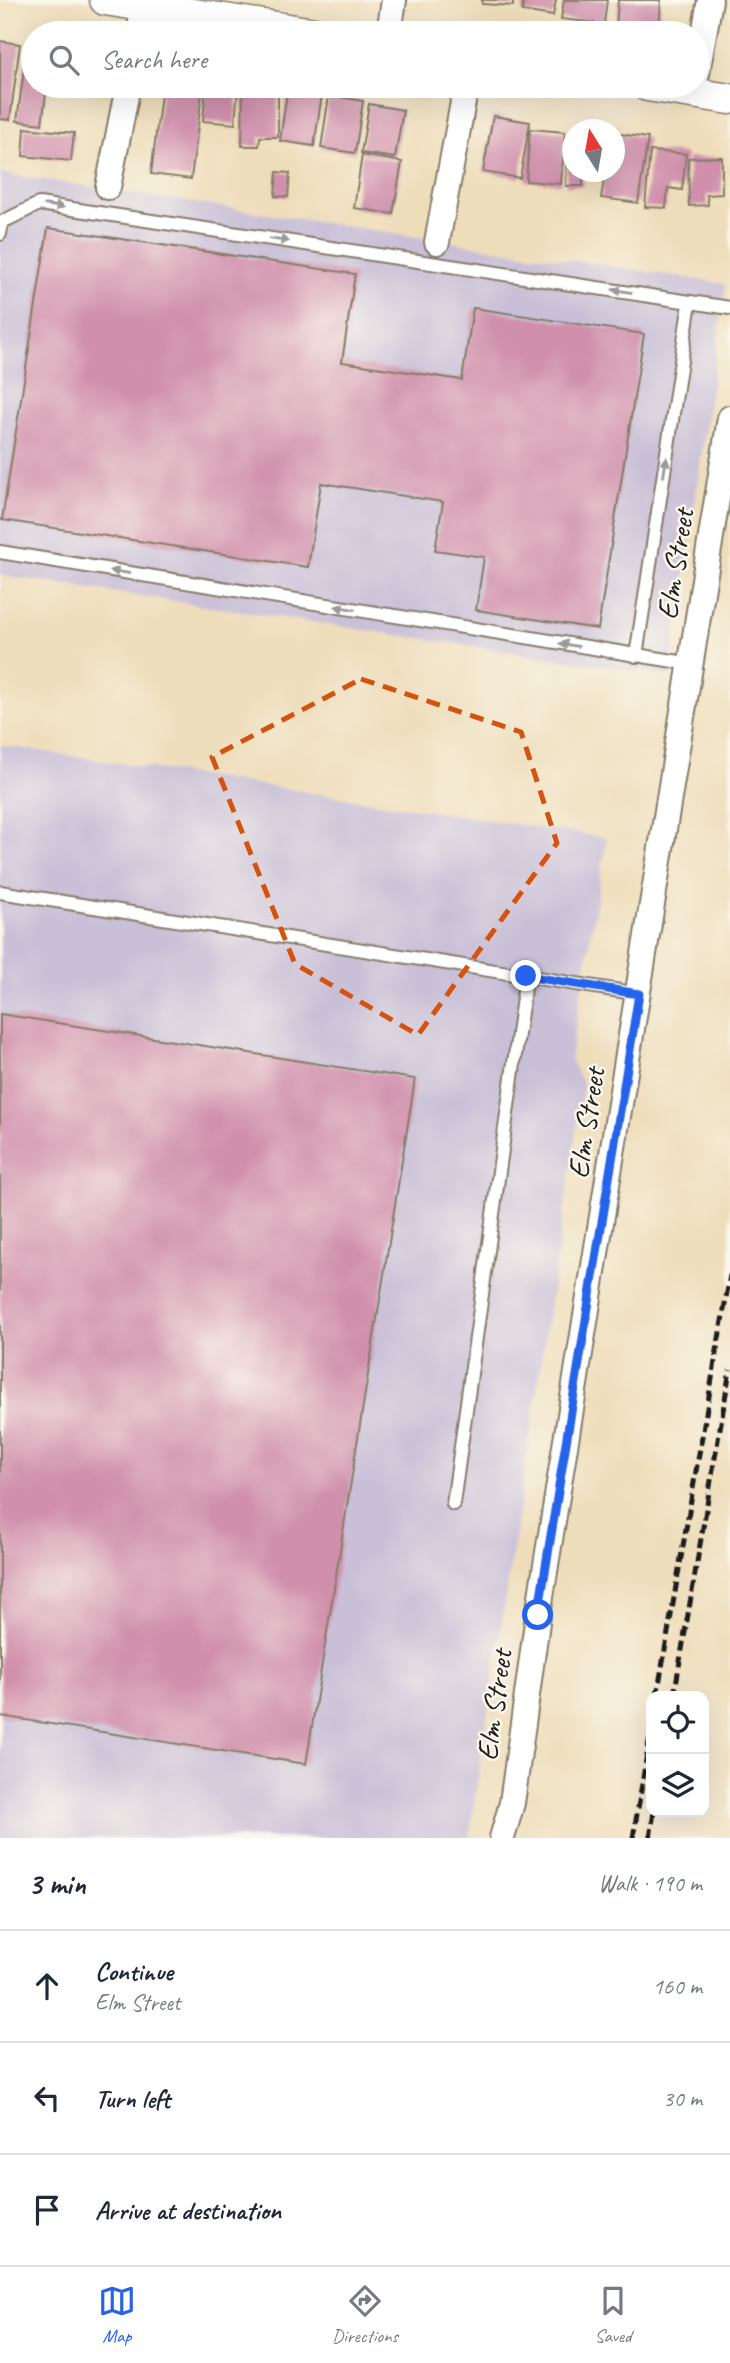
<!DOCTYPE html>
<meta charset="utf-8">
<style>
:root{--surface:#fff;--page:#f2f2f3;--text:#1f2937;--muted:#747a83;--line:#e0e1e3;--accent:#2563eb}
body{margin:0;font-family:Caveat,sans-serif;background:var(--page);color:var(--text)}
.controls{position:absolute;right:21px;bottom:21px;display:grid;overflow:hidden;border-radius:14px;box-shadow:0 7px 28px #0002}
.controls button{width:63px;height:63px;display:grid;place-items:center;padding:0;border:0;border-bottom:2px solid var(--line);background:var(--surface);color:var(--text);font:35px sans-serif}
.compass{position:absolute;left:562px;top:119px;width:63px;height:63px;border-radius:50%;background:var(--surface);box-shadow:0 7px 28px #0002;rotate:349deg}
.stop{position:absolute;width:21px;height:21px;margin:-16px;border:5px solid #2563eb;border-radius:50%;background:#fff}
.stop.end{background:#2563eb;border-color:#fff;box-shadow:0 2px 7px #0008}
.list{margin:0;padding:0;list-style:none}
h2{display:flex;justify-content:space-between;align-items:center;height:91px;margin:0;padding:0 28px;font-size:30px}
h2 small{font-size:23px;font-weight:400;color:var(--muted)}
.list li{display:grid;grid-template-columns:46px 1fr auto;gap:21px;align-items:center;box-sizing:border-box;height:112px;padding:0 28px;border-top:2px solid var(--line)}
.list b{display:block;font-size:26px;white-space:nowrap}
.list p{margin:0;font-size:23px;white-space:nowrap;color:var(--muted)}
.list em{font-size:23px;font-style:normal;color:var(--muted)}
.icon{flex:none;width:38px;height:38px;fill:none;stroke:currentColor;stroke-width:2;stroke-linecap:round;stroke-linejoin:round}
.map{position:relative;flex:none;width:730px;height:1838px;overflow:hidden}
.search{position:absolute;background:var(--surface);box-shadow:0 7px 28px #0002;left:21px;right:21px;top:21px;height:77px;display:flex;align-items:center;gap:18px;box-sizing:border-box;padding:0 24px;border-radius:38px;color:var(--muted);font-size:26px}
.sheet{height:427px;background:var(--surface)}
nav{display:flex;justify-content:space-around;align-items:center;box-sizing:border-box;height:98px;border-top:2px solid var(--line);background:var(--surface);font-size:19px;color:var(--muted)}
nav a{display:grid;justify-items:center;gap:4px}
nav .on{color:var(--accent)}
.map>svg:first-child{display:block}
.industrial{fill:#c9bfd7}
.building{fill:#d090ac}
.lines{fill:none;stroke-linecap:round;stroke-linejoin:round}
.service-casing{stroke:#857c6b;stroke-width:16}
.minor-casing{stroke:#857c6b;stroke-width:28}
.tertiary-casing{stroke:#857c6b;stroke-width:33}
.service{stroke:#fff;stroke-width:12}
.minor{stroke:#fff;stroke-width:24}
.tertiary{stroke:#fff;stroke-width:30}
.rail{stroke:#1c1c1c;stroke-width:5;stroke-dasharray:10 5;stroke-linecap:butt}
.oneway{fill:#999}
.route{stroke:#2563eb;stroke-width:9}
.marked{fill:none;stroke:#d4530e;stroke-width:5;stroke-dasharray:14 9;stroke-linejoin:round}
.labels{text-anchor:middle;stroke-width:5;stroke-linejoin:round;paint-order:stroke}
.street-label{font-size:30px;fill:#1c1c1c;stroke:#fbf7ec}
</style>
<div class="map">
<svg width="730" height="1838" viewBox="0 0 730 1838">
<rect width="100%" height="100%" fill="#fbf7ec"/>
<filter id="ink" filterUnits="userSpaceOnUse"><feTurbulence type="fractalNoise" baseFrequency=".0143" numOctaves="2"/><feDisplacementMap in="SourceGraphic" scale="14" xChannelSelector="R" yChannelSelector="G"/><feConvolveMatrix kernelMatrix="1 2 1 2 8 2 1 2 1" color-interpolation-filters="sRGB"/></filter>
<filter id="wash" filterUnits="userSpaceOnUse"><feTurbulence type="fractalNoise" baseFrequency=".00686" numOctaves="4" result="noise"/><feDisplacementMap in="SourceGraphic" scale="28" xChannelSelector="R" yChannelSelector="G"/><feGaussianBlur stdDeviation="1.57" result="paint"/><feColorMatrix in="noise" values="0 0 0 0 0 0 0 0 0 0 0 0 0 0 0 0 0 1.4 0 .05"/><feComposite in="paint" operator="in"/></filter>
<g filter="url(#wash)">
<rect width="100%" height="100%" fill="#eeddba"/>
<g class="industrial">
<polygon points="0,173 726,284 670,676 0,575"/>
<polygon points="0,745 607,838 570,1059 583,1086 469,1838 0,1838"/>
</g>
<g id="blocks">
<g class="building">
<polygon points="482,0 513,0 513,6 482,4"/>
<polygon points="524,0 556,0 553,16 522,11"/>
<polygon points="564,0 607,0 604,24 561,19"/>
<polygon points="618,0 661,0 659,30 616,28"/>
<polygon points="0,41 20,44 10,120 0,119"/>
<polygon points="27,47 33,48 33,86 47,86 42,124 17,121"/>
<polygon points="54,86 82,86 81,91"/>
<polygon points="162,86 203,86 191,179 151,174"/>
<polygon points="206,86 238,86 235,124 203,121"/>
<polygon points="243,86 278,87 278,137 260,137 259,146 242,146"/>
<polygon points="307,86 323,88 314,146 280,141 287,92 305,95"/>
<polygon points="329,95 363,101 355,153 321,148"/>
<polygon points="369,104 403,110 395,158 361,153"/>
<polygon points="493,116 530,122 520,178 483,172"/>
<polygon points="25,128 74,133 71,161 23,156"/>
<polygon points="530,129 565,132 561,184 526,181"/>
<polygon points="614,133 648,138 638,203 601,198 605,174 589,174 614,172"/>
<polygon points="567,137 572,137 572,172 583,172 583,186 566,186"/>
<polygon points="650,151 686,154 682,190 668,188 666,208 645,207"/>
<polygon points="362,155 402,162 393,214 354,208"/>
<polygon points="722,157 722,194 707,195 708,205 689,206 688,158"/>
<polygon points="277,172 290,173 288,197 275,196"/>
<polygon points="48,228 355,274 342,362 462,380 473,308 644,334 598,629 476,610 484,557 435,550 443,502 321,483 308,567 2,520"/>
<polygon points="0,1014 415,1079 306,1764 0,1716"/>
</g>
</g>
</g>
<g filter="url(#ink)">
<use href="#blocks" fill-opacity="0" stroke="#857c6b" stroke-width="2"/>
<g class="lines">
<g class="service-casing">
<g id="service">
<polyline points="0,234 2,222 39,204 730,308"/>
<polyline points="0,552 692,664"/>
<polyline points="636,656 690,302"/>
<polyline points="0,892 639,994"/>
<polyline points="453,1504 526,976"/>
</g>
</g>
<g class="minor-casing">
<g id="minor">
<polyline points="139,33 144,6"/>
<polyline points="389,33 394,0"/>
<polyline points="697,74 710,0"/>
<polyline points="108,187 128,86"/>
<polyline points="437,242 466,86"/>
<polyline points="502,1838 512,1803 538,1615 730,418"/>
</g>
</g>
<g class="tertiary-casing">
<g id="tertiary">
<polyline points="105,0 314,33"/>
<polyline points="647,86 730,99"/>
</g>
</g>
<use href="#service" class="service"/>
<use href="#minor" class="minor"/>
<use href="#tertiary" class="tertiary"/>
<g class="rail">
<polyline points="657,1696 730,1275"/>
<polyline points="674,1696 730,1370"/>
<polyline points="633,1838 651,1730"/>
<polyline points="650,1838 654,1812"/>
</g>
</g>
<defs><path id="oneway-solid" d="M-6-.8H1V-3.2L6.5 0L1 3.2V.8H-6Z" transform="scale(1.75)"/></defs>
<g class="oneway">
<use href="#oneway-solid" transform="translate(54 206) rotate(8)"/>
<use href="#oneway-solid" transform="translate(279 240) rotate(8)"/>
<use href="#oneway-solid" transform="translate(622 291) rotate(-171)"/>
<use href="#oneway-solid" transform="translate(665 467) rotate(-81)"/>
<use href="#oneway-solid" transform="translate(120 572) rotate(-171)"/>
<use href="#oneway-solid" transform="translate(345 608) rotate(-171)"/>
<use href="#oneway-solid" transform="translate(569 645) rotate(-171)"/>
</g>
</g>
<g class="lines" filter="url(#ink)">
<polyline class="route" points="526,976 639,994 538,1615"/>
</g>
<path class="marked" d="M 361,679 L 521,732 L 557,843 L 418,1035 L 295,964 L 212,757 Z"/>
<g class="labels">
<g class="street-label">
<text transform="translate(675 564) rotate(-81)" y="10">Elm Street</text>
<text transform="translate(586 1123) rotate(-81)" y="10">Elm Street</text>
<text transform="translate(494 1705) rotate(-82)" y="10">Elm Street</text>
</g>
</g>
</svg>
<div class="controls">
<button><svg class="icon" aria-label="locate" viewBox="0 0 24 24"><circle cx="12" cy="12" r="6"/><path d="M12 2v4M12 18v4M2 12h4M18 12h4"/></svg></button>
<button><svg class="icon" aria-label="layers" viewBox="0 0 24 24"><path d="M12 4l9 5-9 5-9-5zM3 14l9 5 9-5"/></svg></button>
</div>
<svg class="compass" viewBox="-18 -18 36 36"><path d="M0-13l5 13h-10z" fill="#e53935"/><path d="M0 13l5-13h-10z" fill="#747a83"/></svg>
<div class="stop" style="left:538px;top:1615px"></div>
<div class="stop end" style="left:526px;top:976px"></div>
<div class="search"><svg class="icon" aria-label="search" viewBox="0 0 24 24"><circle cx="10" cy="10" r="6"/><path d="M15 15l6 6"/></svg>Search here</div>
</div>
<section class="sheet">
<h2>3 min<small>Walk · 190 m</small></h2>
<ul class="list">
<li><svg class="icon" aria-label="ahead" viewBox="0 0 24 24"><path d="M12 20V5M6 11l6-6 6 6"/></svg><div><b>Continue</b><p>Elm Street</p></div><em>160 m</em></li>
<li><svg class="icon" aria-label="left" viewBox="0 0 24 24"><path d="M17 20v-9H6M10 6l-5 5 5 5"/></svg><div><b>Turn left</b></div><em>30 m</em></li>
<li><svg class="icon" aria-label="arrive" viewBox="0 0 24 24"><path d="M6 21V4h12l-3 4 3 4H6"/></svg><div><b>Arrive at destination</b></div></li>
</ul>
</section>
<nav>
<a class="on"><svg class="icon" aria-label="map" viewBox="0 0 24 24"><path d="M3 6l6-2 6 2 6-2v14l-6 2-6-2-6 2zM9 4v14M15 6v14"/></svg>Map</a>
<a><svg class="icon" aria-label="directions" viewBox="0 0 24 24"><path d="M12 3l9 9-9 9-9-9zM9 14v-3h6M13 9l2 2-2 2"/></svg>Directions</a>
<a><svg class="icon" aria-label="saved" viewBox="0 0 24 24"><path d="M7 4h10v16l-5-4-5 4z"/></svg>Saved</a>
</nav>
